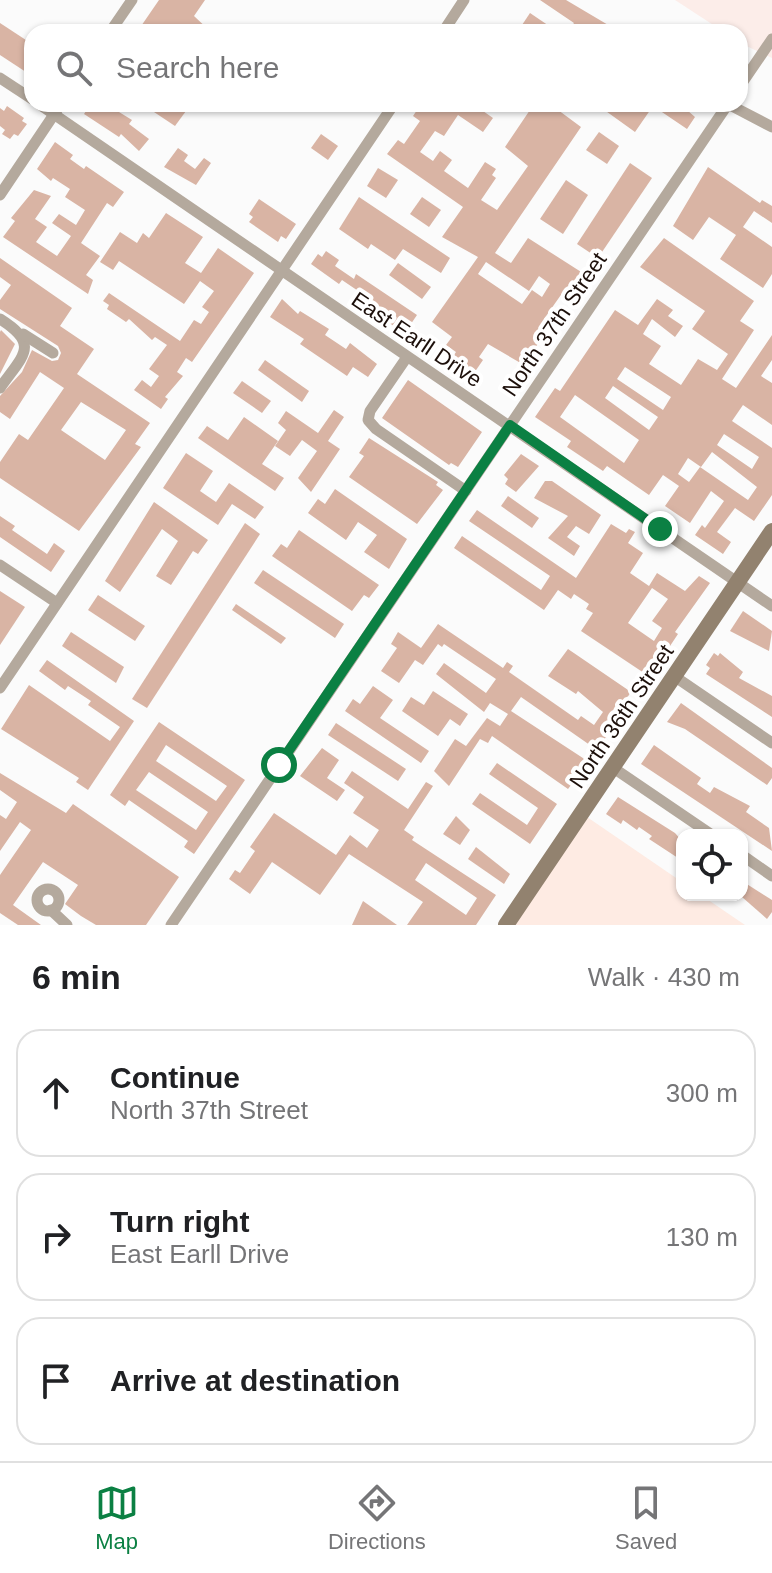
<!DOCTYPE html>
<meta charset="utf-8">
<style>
:root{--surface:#fff;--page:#f2f2f2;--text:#202124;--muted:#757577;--line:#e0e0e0;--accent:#0b8043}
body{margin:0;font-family:Helvetica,sans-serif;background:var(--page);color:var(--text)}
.controls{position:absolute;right:24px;bottom:24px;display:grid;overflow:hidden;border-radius:16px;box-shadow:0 2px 6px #0004}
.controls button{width:72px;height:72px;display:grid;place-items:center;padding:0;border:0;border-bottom:2px solid var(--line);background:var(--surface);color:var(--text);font:40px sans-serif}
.stop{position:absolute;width:24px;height:24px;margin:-18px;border:6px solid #0b8043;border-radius:50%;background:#fff}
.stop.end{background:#0b8043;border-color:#fff;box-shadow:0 2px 8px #0008}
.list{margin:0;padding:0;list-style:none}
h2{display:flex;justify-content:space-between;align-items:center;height:104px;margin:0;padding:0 32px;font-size:34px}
h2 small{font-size:26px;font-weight:400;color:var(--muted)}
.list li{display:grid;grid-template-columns:52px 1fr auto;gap:24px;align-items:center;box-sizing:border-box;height:128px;margin:0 16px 16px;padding:0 16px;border:2px solid var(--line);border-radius:24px}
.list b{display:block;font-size:30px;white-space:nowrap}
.list p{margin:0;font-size:26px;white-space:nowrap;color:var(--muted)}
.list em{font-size:26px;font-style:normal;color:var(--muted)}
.icon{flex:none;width:44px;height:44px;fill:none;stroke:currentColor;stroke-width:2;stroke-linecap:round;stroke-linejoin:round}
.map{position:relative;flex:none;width:772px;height:925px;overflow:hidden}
.search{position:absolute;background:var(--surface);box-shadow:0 2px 6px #0004;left:24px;right:24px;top:24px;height:88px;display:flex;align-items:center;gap:20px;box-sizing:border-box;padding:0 28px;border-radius:24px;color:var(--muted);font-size:30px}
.sheet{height:536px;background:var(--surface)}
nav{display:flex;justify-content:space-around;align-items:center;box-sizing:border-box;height:112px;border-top:2px solid var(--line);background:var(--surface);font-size:22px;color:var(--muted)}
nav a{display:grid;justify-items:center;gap:4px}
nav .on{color:var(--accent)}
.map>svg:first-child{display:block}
.commercial{fill:#fcede9}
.built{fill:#feebe3}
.building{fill:#d9b4a4;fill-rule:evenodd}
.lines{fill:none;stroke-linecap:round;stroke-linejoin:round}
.minor{stroke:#b4a99d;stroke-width:11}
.secondary{stroke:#92826f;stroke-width:16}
.route{stroke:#0b8043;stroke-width:10}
.labels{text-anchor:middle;stroke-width:8;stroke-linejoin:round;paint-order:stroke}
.street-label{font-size:22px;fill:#1c0f0a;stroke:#fff}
</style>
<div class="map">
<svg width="772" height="925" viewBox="0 0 772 925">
<rect width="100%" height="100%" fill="#fbfbfb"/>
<polygon class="commercial" points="675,0 772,0 772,58 740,43 740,32 724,32"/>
<polygon class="built" points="587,817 682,882 682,895 701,895 745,925 515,925"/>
<g class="building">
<polygon points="159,0 205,0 194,16 211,32 137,32"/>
<polygon points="540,0 566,0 620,32 568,32 574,23"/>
<polygon points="530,13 558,32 532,32 522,25"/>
<polygon points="0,23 32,44 32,76 0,55"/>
<polygon points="77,104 106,104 132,120 129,124 149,139 139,151 121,134 119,137 84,114 86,111"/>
<polygon points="142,104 176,104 186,111 175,126"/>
<path d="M 429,104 L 473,104 L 493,118 L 483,132 L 458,115 L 444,136 L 435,131 L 420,152 L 433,161 L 440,151 L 452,160 L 444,171 L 468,188 L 485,162 L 496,169 L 492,175 L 496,178 L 481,200 L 497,210 L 528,166 L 505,147 L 534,104 L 556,104 L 554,107 L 581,127 L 495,253 L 511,263 L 528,238 L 589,277 L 573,299 L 563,292 L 544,319 L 551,324 L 524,365 L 488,344 L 479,357 L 483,360 L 472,376 L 450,361 L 456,352 L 446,345 L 452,337 L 432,322 L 478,257 L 442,237 L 463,207 L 387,154 L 398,140 L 404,144 L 420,121 L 413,116 L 419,107 L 425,110 ZM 486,262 L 529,291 L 539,276 L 550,284 L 542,297 L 532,290 L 522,304 L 478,274 Z"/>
<polygon points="596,104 680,104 695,117 687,129 653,106 635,132"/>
<polygon points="7,106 24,118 22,121 27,124 18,136 14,134 10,139 2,134 5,130 0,126 0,108 4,111"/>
<polygon points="599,132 619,146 607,164 586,150"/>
<polygon points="321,134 338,146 328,160 311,148"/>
<polygon points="55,142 73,155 70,159 84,169 86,166 124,192 113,207 107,203 81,243 100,256 86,275 93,280 88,294 3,237 15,221 11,218 34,190 51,196 35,219 47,227 36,242 57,256 71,236 52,223 59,214 76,225 85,210 65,197 70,189 53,178 51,181 37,169"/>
<polygon points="178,148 188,155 184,161 195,169 204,158 211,163 196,185 164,167"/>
<polygon points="630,163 652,178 598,258 577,244"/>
<polygon points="708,167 760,203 762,200 772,206 772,223 754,211 743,227 772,247 772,274 763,288 720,259 736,235 709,217 693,240 673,226"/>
<polygon points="378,168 398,180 386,198 367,186"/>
<polygon points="566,180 588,195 563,234 540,219"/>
<polygon points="359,197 450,258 441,273 403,249 395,260 371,244 368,249 339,229"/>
<polygon points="422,197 441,210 429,227 410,214"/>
<polygon points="259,199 296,224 286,239 281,236 278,242 249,222 253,217 249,214"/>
<polygon points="166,213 203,237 185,263 201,273 218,248 254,273 192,362 186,358 177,372 183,376 165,397 168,399 161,409 134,390 142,380 151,387 159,376 149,369 167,345 155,337 152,340 129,319 126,322 107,309 109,305 103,301 109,293 180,341 194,320 201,324 209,312 202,307 214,291 200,281 184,304 119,261 113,270 100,262 120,232 137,243 143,233 149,238"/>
<path d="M 664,238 L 754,301 L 740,321 L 754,330 L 722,379 L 736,388 L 772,335 L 772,360 L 761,376 L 772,383 L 772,425 L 743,405 L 732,421 L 772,448 L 772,495 L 754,521 L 735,508 L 717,532 L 731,542 L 723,554 L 695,535 L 702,525 L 705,528 L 724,501 L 711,491 L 690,523 L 665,506 L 679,486 L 663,475 L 649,495 L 607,466 L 603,471 L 567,447 L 571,441 L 535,417 L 555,388 L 560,391 L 615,310 L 638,325 L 657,299 L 673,310 L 668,316 L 683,326 L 675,337 L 652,319 L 643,334 L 661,346 L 649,364 L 681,385 L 698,359 L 717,370 L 728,354 L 692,329 L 705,311 L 640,267 ZM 625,367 L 671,397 L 663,410 L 617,379 ZM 613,386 L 658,417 L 649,430 L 605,398 ZM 575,395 L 639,440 L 624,463 L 560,417 ZM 724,434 L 759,457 L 752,469 L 717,445 ZM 712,452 L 757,487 L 748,500 L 700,467 L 689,482 L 678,474 L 688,458 L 701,467 Z"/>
<polygon points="326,251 339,260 335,266 354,279 356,274 417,315 404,334 366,305 370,299 342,280 339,284 311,264 318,254 322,257"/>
<path d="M 0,258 L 72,308 L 60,326 L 94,349 L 77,374 L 150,423 L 135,444 L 141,447 L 79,531 L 0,478 L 0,462 L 19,434 L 28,440 L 64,388 L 40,372 L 10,419 L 0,412 L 0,396 L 22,372 L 32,350 L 52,361 L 58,360 L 61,353 L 58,346 L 0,309 L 0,300 L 11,285 L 0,277 ZM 81,402 L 126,430 L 105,460 L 61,430 Z"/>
<polygon points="398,263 431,287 422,299 389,275"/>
<polygon points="282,299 298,314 300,311 329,329 325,335 346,349 350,343 377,364 368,377 353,367 347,376 300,344 304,339 270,317"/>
<polygon points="1,330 15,344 0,374 0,332"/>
<polygon points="265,360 309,391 302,402 258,370"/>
<polygon points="408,380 482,432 458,467 451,463 449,465 382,418"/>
<polygon points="242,381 271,401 262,413 233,393"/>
<polygon points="334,410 344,417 328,441 340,449 311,492 298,478 317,451 302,440 290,456 275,446 286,430 278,423 286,411 318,433"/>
<polygon points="244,417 278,441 262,464 284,478 275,491 198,438 207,426 228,440"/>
<polygon points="369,438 438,482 436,485 443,490 417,524 349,477 364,456 359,453"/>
<polygon points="186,453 213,471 200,491 216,502 229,483 264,507 255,519 232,504 218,525 163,488"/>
<polygon points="521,454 539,466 516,492 505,484 508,479 504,475"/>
<polygon points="545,481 552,481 601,515 589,534 576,526 567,537 580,546 574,556 548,538 568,516 534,498"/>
<polygon points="335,489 407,539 389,569 364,552 377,535 358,522 346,540 308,513 318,499 325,504"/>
<polygon points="508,496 539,518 532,528 501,506"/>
<polygon points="154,502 208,540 198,554 193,551 171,585 156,576 178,541 162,529 120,592 105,581"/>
<path d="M 477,510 L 576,578 L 611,524 L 626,533 L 629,529 L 635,532 L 628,543 L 643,553 L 630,573 L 649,586 L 657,573 L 685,591 L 699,576 L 710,583 L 675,632 L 678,634 L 662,658 L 657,654 L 644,673 L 581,631 L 593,613 L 586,609 L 589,604 L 574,594 L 571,599 L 558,590 L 544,610 L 454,548 L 462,536 L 541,590 L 550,576 L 469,521 ZM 652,588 L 668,599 L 652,621 L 662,628 L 654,641 L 628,623 Z"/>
<polygon points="0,516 15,526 12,530 47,554 54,543 65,551 51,572 0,537"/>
<polygon points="245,523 260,534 147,708 132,699"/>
<polygon points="299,530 379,585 369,598 364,595 352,611 272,556 281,544 287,548"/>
<polygon points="263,570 344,624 335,638 254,583"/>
<polygon points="0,591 25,607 0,645"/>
<polygon points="98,595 145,626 135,641 88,610"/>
<polygon points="236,604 286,638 281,644 232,610"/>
<polygon points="743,611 772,631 769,651 730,631"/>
<polygon points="438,624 503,668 507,662 513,666 509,672 578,720 581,716 594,725 603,712 578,691 576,694 548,676 568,649 631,692 620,708 624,711 597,750 521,697 511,711 589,762 568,789 492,736 488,743 480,739 449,786 434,771 455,739 466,746 487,718 500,726 508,714 490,703 484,712 436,674 444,663 486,693 496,679 444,644 442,647 438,644 423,665 415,660 399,683 381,671 397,648 391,644 398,632 421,648"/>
<polygon points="71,632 124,667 116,683 62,646"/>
<polygon points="714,653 718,656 720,653 743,672 739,678 772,696 772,717 706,674 710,668 706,665"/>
<polygon points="47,660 134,721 88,790 76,782 79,778 1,729 29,685 110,741 120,727 88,705 91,701 68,686 65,690 39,671"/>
<polygon points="373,686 393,700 380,718 429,751 421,763 345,711 353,699 360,704"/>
<polygon points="433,691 468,714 460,726 450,719 438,736 402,711 411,697 424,705"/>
<polygon points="681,703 772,768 772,778 767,785 685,729 667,722"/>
<path d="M 159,722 L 245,780 L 194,854 L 184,847 L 188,841 L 155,818 L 129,800 L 125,806 L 110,795 ZM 166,745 L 227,786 L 216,801 L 156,761 ZM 149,772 L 208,812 L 196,830 L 136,790 Z"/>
<polygon points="336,723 406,769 398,781 328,735"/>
<polygon points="654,745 701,778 697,784 710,793 714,787 750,806 746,812 769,828 772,851 641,764"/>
<polygon points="322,748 339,760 327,778 345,790 337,801 300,776"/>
<polygon points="497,763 557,804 530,844 472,804 480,793 527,825 538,808 489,774"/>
<path d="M 352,771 L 408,809 L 426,782 L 433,786 L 404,830 L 414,837 L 412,840 L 496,895 L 476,925 L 407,925 L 423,902 L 349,854 L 320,895 L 272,862 L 250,894 L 229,879 L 235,870 L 240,873 L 255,851 L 250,847 L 274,813 L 336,855 L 350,835 L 367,848 L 379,830 L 353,813 L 364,797 L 344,783 ZM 426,863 L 477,898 L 466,915 L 415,880 Z"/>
<polygon points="0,773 66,813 73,804 179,877 146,925 96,925 81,916 65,904 78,885 43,862 13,905 41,925 18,925 0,913 0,875 31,830 20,822 0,851 0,815 6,819 17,802 0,790"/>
<polygon points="618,797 675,833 682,841 678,858 649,839 652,836 639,827 637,830 623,820 621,824 606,814"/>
<polygon points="456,816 470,830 460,845 443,834"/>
<polygon points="476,847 510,874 504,884 468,859"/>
<polygon points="742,881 772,900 772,912 767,919 742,897"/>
<polygon points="363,901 397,925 352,925"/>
</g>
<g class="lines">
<g class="minor">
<polyline points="110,32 132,0"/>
<polyline points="443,32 464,0"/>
<polyline points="0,78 32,99"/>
<polyline points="740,86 772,39"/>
<polyline points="39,104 772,606"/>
<polyline points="728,104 772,127"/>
<polyline points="0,195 61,104"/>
<path d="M 0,319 C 41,345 23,355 0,388"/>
<polyline points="23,334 53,353"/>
<polyline points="407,357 370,411 368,420 376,429 466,491"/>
<polyline points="0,565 57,603"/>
<polyline points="674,676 772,743"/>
<polyline points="0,688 394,104"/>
<polyline points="612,767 712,835"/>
<polyline points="742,855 772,876"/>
<circle cx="48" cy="900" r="11"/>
<polyline points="51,910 67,925"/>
<polyline points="171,925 728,104"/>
</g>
<polyline class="secondary" points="506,925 772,531"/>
</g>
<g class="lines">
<polyline class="route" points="279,765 510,425 660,529"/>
</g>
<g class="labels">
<g class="street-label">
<text transform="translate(554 324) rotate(-56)" y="8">North 37th Street</text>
<text transform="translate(417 339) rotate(34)" y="8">East Earll Drive</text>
<text transform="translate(621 716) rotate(-56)" y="8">North 36th Street</text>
</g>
</g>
</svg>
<div class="controls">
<button><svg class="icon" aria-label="locate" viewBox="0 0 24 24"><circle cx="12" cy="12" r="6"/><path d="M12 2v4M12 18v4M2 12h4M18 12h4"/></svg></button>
</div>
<div class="stop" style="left:279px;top:765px"></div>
<div class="stop end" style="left:660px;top:529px"></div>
<div class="search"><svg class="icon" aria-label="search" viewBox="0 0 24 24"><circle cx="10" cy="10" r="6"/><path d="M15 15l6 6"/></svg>Search here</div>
</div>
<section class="sheet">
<h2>6 min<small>Walk · 430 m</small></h2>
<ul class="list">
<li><svg class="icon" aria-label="ahead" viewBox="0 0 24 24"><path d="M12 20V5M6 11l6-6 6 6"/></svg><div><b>Continue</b><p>North 37th Street</p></div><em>300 m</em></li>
<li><svg class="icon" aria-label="right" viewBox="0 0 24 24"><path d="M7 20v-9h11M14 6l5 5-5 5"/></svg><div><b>Turn right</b><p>East Earll Drive</p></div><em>130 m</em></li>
<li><svg class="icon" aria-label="arrive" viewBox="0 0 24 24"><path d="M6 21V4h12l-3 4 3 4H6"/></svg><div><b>Arrive at destination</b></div></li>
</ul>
</section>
<nav>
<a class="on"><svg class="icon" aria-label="map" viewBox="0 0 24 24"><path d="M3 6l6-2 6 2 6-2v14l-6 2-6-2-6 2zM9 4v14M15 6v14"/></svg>Map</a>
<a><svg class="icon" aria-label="directions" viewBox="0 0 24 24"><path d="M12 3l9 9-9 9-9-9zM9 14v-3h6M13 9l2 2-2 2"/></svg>Directions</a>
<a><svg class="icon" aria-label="saved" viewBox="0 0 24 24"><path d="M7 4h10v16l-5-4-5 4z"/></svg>Saved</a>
</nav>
